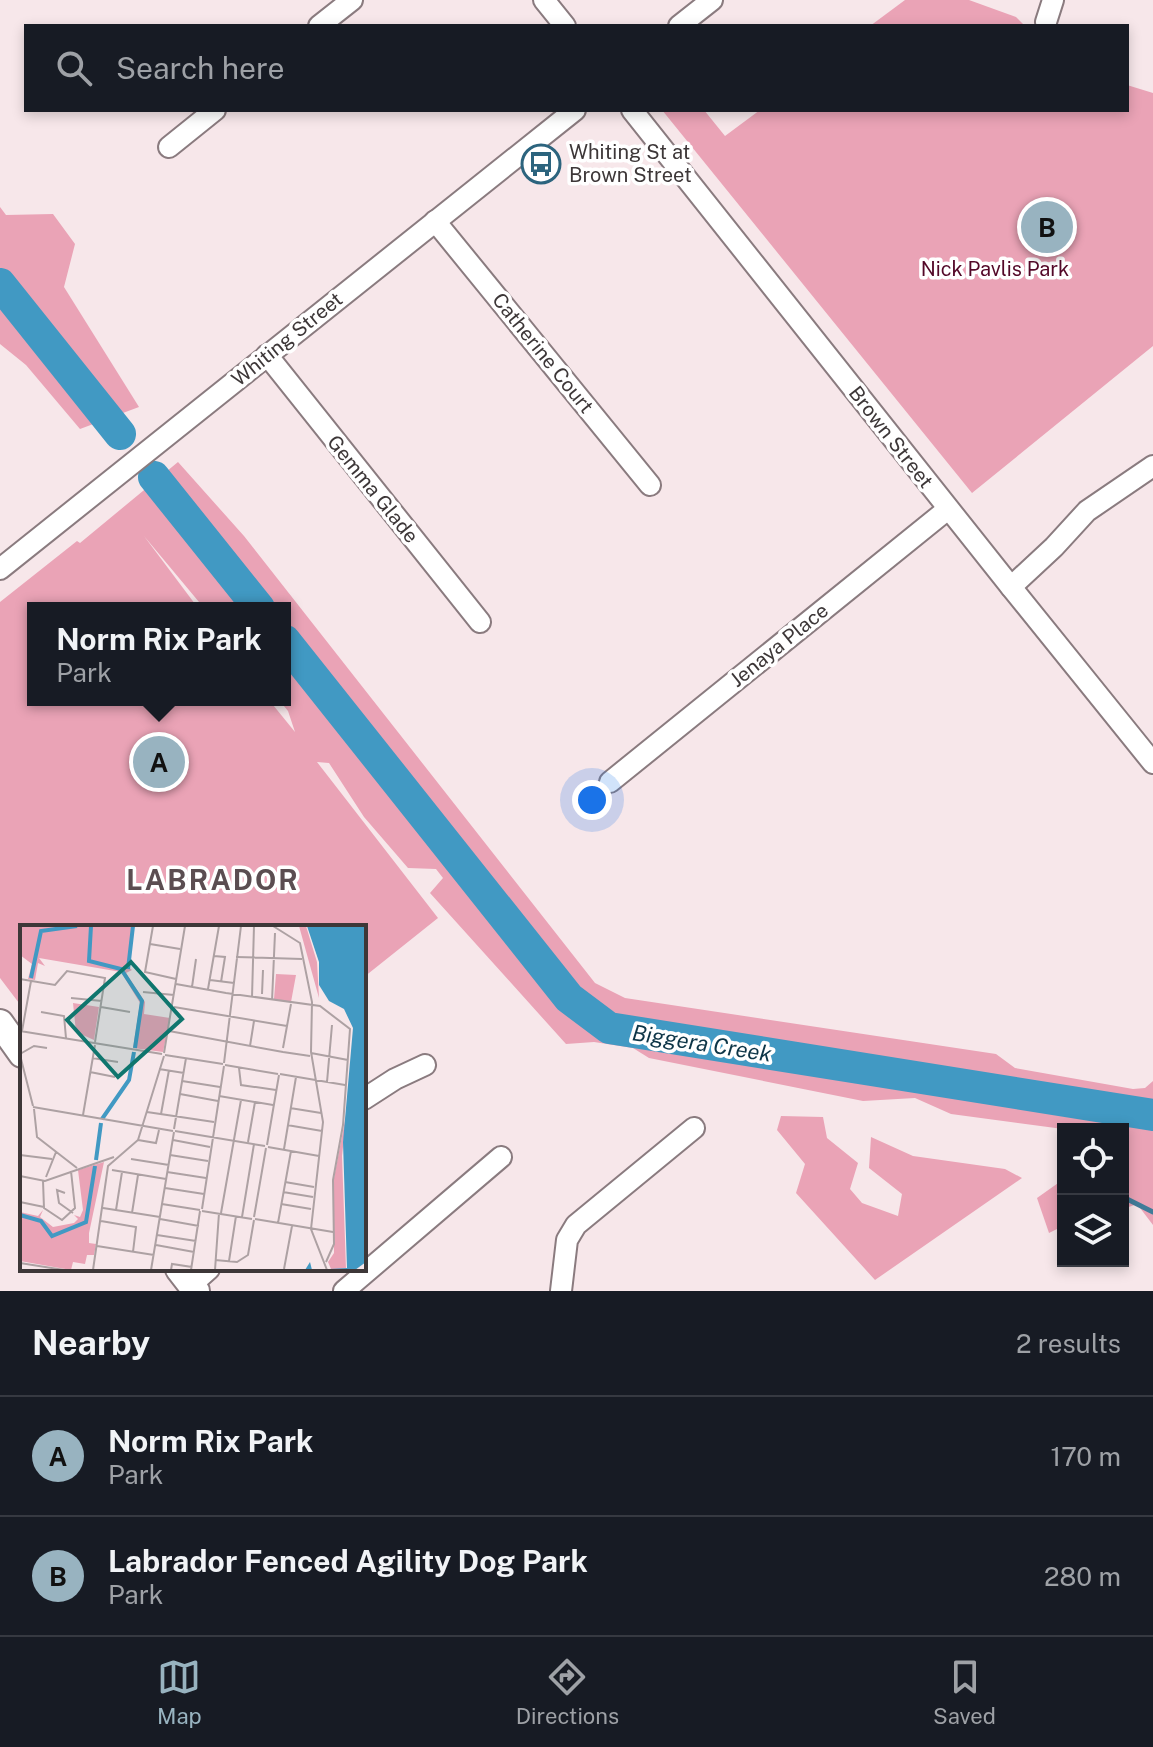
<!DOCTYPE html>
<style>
:root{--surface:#171b24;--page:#242831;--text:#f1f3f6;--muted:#9ea1a6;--line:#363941;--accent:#98b3c0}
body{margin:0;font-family:"Public Sans",sans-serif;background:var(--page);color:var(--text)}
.controls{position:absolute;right:24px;bottom:24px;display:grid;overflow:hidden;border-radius:0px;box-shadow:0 4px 12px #0003}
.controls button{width:72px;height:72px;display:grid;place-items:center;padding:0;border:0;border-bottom:2px solid var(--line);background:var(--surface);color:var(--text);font:40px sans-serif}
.you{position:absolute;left:592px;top:800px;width:28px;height:28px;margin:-20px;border:6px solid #fff;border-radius:50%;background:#1a73e8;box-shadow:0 0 0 12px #1a73e833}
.badge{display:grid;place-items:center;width:52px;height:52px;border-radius:50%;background:var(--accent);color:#111;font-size:26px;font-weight:700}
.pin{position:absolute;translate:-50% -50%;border:4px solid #fff;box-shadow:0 2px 8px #0006}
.popup{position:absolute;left:27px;top:602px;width:264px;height:104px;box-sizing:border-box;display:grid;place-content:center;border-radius:0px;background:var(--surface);filter:drop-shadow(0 2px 6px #0005);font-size:26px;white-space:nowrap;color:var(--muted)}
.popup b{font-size:30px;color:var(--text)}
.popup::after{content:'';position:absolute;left:50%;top:100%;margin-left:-16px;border:16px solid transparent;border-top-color:var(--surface)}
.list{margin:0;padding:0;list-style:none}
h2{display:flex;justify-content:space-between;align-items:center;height:104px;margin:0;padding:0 32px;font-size:34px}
h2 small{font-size:26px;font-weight:400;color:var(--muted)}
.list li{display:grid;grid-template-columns:52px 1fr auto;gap:24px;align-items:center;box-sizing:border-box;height:120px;padding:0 32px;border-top:2px solid var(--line)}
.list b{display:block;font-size:30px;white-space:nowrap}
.list p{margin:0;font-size:26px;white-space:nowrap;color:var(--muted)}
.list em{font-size:26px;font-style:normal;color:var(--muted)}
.icon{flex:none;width:44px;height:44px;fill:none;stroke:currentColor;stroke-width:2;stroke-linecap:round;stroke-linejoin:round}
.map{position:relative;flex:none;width:1153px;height:1291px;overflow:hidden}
.search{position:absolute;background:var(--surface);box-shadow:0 4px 12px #0003;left:24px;right:24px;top:24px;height:88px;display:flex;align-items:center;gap:20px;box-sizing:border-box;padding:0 28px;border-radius:0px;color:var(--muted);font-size:30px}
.sheet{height:344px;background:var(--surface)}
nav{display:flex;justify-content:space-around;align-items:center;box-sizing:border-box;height:112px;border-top:2px solid var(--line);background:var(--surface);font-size:22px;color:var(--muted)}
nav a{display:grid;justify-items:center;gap:4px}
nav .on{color:var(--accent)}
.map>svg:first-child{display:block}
.green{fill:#eaa3b6;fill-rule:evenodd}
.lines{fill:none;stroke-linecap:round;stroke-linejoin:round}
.stream{stroke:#407c99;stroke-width:5}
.river{stroke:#4199c3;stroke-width:32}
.minor-casing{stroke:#8a7b7f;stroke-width:24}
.secondary-casing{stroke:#8a7b7f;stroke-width:30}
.minor{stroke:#fff;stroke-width:20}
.secondary{stroke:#fff;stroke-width:26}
.labels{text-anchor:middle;stroke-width:7;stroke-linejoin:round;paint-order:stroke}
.poi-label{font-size:20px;fill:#3d3738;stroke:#fff;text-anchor:start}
.park-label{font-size:20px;fill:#530828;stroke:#fff}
.street-label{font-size:20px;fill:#3d3738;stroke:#fff}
.water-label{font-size:22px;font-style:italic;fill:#0d3547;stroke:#fff}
.district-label{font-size:28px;font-weight:bold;letter-spacing:2px;fill:#5b4d51;stroke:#fff}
.inset-river{fill:none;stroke:#4199c3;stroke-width:4}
.inset-road{fill:none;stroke:#ada1a3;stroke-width:2}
.view{fill:#0f766e;fill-opacity:0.15;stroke:#0f766e;stroke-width:4}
.inset-edge{fill:none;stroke:#3d3738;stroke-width:4}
</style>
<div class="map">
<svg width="1153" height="1291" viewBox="0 0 1153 1291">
<rect width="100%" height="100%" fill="#f7e7ea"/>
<g class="green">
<polygon points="905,0 969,0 1016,17 1025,26 870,26"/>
<polygon points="1127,85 1153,93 1153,346 972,493 662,110 704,110 725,136 760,110 1127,110"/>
<polygon points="0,207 6,215 53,214 75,244 64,287 139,407 80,429 26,365 0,344"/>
<path d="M 178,462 L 244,536 L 595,983 L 625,998 L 996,1054 L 1015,1068 L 1133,1089 L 1145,1088 L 1153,1081 L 1153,1225 L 1137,1204 L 1126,1208 L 1123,1207 L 1123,1129 L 1063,1129 L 951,1114 L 915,1098 L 863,1101 L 649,1058 L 633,1048 L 594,1042 L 566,1044 L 430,893 L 443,878 L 436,869 L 408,868 L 364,817 L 329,763 L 317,762 L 438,918 L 364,977 L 364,927 L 22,927 L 22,1007 L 0,978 L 0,602 L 77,541 L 80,543 ZM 144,536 L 204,608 L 285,608 L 285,700 L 279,700 L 288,711 L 295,732 L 269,700 L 33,700 L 33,608 L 198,608 Z"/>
<polygon points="781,1116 823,1117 827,1138 858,1163 850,1189 862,1203 898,1216 902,1194 869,1168 871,1137 913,1156 1005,1169 1022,1178 875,1280 796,1193 805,1164 777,1130"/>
<polygon points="1061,1181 1063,1181 1063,1226 1049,1233 1037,1198"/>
</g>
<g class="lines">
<polyline class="stream" points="1123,1197 1153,1212"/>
<g class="river">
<polyline points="0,284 120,434"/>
<polyline points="154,477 259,608"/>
<polyline points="285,641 569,998 609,1028 1153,1115"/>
</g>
<g class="minor-casing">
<g id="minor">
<polyline points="544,0 565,26"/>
<polyline points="1046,22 1053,0"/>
<polyline points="319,26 352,0"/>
<polyline points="679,26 712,0"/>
<polyline points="632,110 1011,587 1153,763"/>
<polyline points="169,147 215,110"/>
<polyline points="435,221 650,485"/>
<polyline points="267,355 480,622"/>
<polyline points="0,569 575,110"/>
<polyline points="1011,587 1054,547 1087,511 1153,466"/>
<polyline points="610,782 948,509"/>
<polyline points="364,1099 395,1079 425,1065"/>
<polyline points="191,1285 209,1269"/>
<polyline points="344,1291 501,1157"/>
<polyline points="561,1291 567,1240 576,1225 694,1128"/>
</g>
</g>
<g class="secondary-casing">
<g id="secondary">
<polyline points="0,1023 22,1054"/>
<polyline points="179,1269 196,1291"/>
</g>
</g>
<use href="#minor" class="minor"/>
<use href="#secondary" class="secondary"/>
</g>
<defs>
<g id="bus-ring" transform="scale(2)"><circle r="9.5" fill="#fff" stroke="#2c647e" stroke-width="1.5"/><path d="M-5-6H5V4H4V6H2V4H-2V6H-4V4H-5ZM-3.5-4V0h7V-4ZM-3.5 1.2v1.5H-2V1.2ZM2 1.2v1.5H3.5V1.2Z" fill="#2c647e"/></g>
</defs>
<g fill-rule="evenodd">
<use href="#bus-ring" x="541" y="164"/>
</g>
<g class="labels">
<g class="poi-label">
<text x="569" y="159">Whiting St at<tspan x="569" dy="23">Brown Street</tspan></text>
</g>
<g class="park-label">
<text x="995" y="276">Nick Pavlis Park</text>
</g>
<g class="street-label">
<text transform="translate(287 339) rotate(-39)" y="7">Whiting Street</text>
<text transform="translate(543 353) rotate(51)" y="7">Catherine Court</text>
<text transform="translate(891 437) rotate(52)" y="7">Brown Street</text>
<text transform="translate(373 489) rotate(51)" y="7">Gemma Glade</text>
<text transform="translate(779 645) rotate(-39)" y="7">Jenaya Place</text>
</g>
<g class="water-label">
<text transform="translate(702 1043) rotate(9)" y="8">Biggera Creek</text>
</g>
<g class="district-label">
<text x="213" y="890">LABRADOR</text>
</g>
</g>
<g transform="translate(20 925)">
<rect width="346" height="346" fill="#f7e7ea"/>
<path d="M 0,1 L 114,1 L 107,41 L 112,45 L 106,48 L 125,77 L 124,89 L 150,93 L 143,127 L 113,123 L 120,78 L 101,47 L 19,33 L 25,41 L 18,38 L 15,55 L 8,54 L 12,39 L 0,30 ZM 279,1 L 286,1 L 297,37 L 299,73 ZM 256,49 L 276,50 L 271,77 L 254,74 ZM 53,78 L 79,82 L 74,115 L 56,107 ZM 327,185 L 322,231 L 326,344 L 311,344 L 308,337 L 314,328 L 314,253 ZM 84,237 L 69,308 L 69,318 L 76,319 L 74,330 L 67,330 L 65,339 L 53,337 L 51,345 L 0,336 L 0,287 L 18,291 L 23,285 L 20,292 L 33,302 L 54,298 L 58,294 L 54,290 L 60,292 L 63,285 L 58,245 Z" fill="#eaa3b6"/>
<path d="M 287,1 L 346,1 L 346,337 L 335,345 L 285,345 L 290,337 L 292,345 L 327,343 L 323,217 L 333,103 L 324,84 L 309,76 L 299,60 L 299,37 Z" fill="#4199c3"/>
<path class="inset-river" d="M 71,1 L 69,36 L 101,44 L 122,76 L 115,123M 108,44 L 113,1M 11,53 L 21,6 L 57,1M 82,194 L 109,155 L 114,127M 76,235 L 81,198M 0,290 L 21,296 L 32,311 L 66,297 L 75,241"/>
<path class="inset-road" d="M 133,1 L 125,47 L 156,54M 253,1 L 280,18 L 292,77 L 291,127 L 303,197 L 291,304 L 307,345M 130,19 L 160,24M 194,31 L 205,32 L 201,57M 216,32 L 282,34M 0,54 L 35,60 L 47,46 L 85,53 L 75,117M 190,55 L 214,58M 156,59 L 206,68M 172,62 L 176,34M 188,64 L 199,1M 123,67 L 154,70M 206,68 L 300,81 L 330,104 L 323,200 L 313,255 L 314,319 L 306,337M 242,69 L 243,45M 232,72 L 234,1M 51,73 L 82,76M 252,76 L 255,8M 81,82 L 110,87M 154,82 L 267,101M 21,87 L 44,91 L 46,113M 0,106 L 142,129M 2,106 L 11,56M 149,106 L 263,127M 230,121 L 234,96M 263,123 L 271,79M 263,127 L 290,131M 144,128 L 165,1M 291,128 L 328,135M 0,129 L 14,121 L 27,123M 0,130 L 13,181M 145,130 L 203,139M 72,133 L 98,137M 204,138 L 221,1M 205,140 L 258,149M 219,143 L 221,160 L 256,165M 139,144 L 164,148M 70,147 L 95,152M 260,149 L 325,160M 162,156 L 200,162M 307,157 L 312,100M 160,169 L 198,176M 199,171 L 253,180M 13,182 L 153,206M 270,183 L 301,188M 14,184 L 17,212 L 57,243M 127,187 L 194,197M 141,189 L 149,145M 63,190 L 75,120M 267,200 L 302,206M 154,204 L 166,133M 155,206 L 245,221M 118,215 L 136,218 L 139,205M 153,215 L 190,222M 228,217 L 235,177M 247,220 L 259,150M 248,222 L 299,231M 264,224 L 276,152M 0,230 L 32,234M 150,230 L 188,236M 111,234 L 149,240M 92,245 L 146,254M 147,247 L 186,253M 0,251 L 25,256 L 94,232M 26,252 L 36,227M 23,256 L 24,283 L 42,295 L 55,283 L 51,246M 265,257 L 294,262M 145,263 L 184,269M 263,267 L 293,272M 45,268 L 37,265 L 39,278 L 53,288M 0,277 L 24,282M 142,279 L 180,285M 261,279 L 291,284M 83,283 L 140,292M 182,284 L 204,141M 96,285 L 102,247M 182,286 L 232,294M 112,288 L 118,250M 201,288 L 221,175M 222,292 L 234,219M 234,292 L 246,223M 140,294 L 179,301M 235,294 L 313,307M 81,296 L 116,302 L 113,327M 258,298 L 271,226M 137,310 L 176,316M 136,320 L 174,327M 77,321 L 134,330M 195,335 L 217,337 L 228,330 L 234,295M 209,336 L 216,291M 0,338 L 44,345M 264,344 L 272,301M 73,345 L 88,241 L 118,215 L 144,131M 131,345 L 154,207M 151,345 L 152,339 L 172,342M 171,345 L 180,286M 195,345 L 199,288"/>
<path class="view" d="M 111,37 L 162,94 L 98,152 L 47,95 Z"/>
<rect width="346" height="346" class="inset-edge"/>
</g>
</svg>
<div class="controls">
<button><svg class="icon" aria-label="locate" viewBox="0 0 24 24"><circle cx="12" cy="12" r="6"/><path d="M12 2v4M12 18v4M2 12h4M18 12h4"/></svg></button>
<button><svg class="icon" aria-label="layers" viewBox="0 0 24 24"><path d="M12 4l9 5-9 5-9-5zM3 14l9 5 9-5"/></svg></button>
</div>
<div class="you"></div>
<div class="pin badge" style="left:159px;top:762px">A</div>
<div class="popup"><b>Norm Rix Park</b>Park</div>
<div class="pin badge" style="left:1047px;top:227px">B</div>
<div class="search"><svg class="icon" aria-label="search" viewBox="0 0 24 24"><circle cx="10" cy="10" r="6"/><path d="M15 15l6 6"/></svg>Search here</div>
</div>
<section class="sheet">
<h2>Nearby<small>2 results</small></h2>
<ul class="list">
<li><span class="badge">A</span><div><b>Norm Rix Park</b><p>Park</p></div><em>170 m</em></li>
<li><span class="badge">B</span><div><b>Labrador Fenced Agility Dog Park</b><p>Park</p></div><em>280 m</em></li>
</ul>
</section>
<nav>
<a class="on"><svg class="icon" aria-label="map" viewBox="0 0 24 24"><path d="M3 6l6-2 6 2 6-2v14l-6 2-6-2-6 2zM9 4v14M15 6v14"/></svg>Map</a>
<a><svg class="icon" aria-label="directions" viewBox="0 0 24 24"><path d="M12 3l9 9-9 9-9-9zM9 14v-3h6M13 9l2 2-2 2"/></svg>Directions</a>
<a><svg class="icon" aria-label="saved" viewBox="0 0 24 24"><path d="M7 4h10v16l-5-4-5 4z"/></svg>Saved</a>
</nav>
